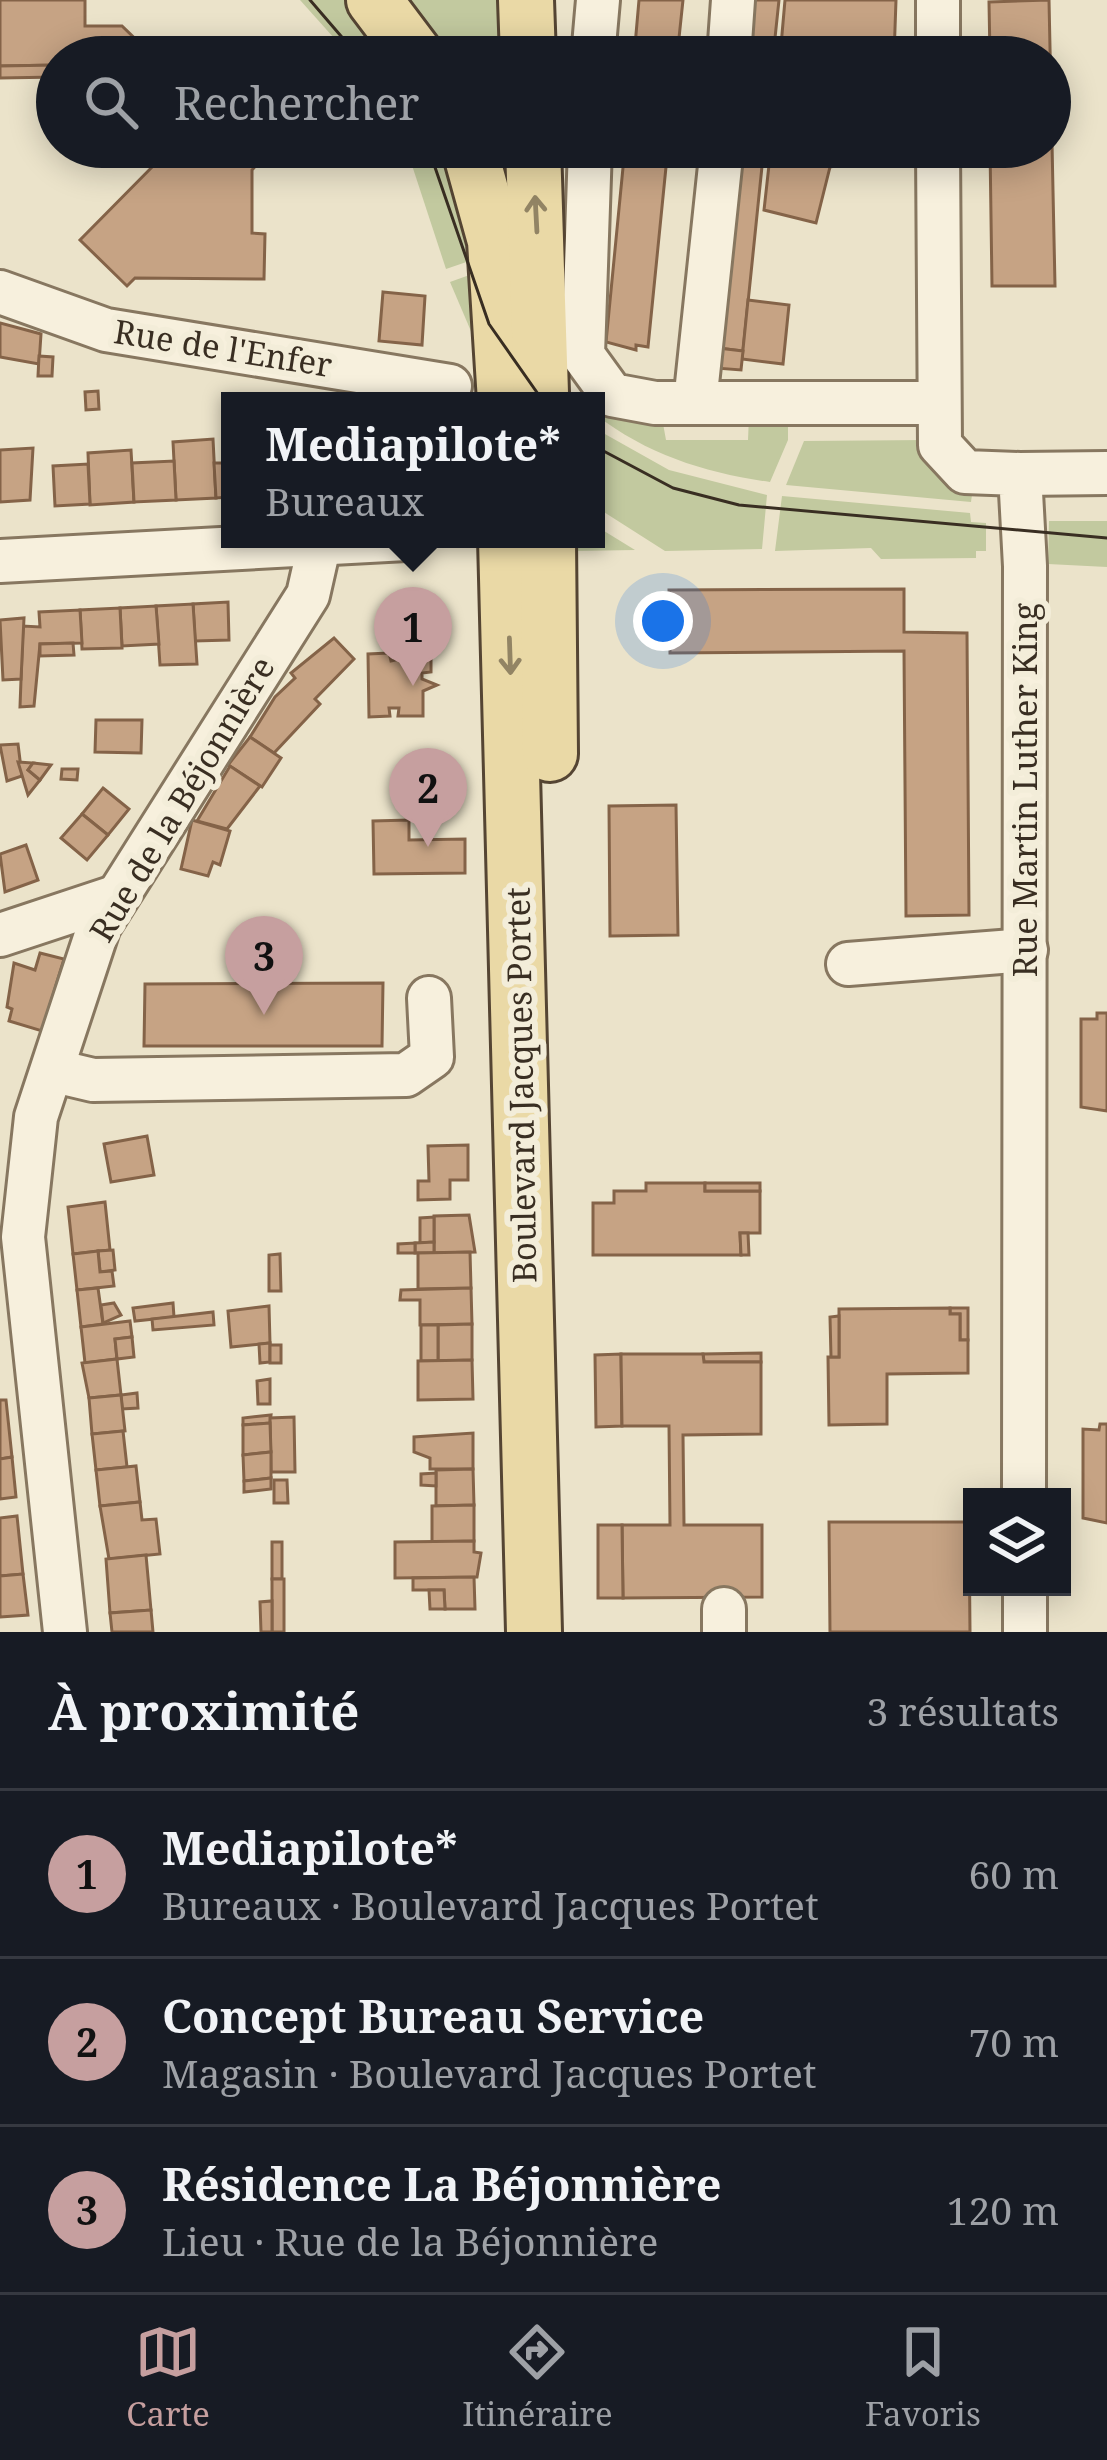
<!DOCTYPE html>
<html lang="fr">
<meta charset="utf-8">
<style>
:root{--surface:#171b24;--page:#20242c;--text:#f1f3f6;--muted:#9ea1a6;--line:#363941;--accent:#c69f9f}
body{margin:0;font-family:"Noto Serif",serif;background:var(--page);color:var(--text)}
.controls{position:absolute;right:36px;bottom:36px;display:grid;overflow:hidden;border-radius:0px;box-shadow:0 6px 30px #0003}
.controls button{width:108px;height:108px;display:grid;place-items:center;padding:0;border:0;border-bottom:3px solid var(--line);background:var(--surface);color:var(--text);font:60px sans-serif}
.you{position:absolute;left:663px;top:621px;width:42px;height:42px;margin:-30px;border:9px solid #fff;border-radius:50%;background:#1a73e8;box-shadow:0 0 0 18px #1a73e833}
.badge{display:grid;place-items:center;width:78px;height:78px;border-radius:50%;background:var(--accent);color:#111;font-size:39px;font-weight:700}
.pin{position:absolute;translate:-50% -99px;filter:drop-shadow(0 3px 6px #0008)}
.pin::after{content:'';position:absolute;top:63px;width:42px;height:36px;background:inherit;clip-path:polygon(0 0,100% 0,50% 100%)}
.popup{position:absolute;left:221px;top:392px;width:384px;height:156px;box-sizing:border-box;display:grid;place-content:center;border-radius:0px;background:var(--surface);filter:drop-shadow(0 3px 9px #0005);font-size:39px;white-space:nowrap;color:var(--muted)}
.popup b{font-size:45px;color:var(--text)}
.popup::after{content:'';position:absolute;left:50%;top:100%;margin-left:-24px;border:24px solid transparent;border-top-color:var(--surface)}
.list{margin:0;padding:0;list-style:none}
h2{display:flex;justify-content:space-between;align-items:center;height:156px;margin:0;padding:0 48px;font-size:51px}
h2 small{font-size:39px;font-weight:400;color:var(--muted)}
.list li{display:grid;grid-template-columns:78px 1fr auto;gap:36px;align-items:center;box-sizing:border-box;height:168px;padding:0 48px;border-top:3px solid var(--line)}
.list b{display:block;font-size:45px;white-space:nowrap}
.list p{margin:0;font-size:39px;white-space:nowrap;color:var(--muted)}
.list em{font-size:39px;font-style:normal;color:var(--muted)}
.icon{flex:none;width:66px;height:66px;fill:none;stroke:currentColor;stroke-width:2;stroke-linecap:round;stroke-linejoin:round}
.map{position:relative;flex:none;width:1107px;height:1632px;overflow:hidden}
.search{position:absolute;background:var(--surface);box-shadow:0 6px 30px #0003;left:36px;right:36px;top:36px;height:132px;display:flex;align-items:center;gap:30px;box-sizing:border-box;padding:0 42px;border-radius:66px;color:var(--muted);font-size:45px}
.sheet{height:660px;background:var(--surface)}
nav{display:flex;justify-content:space-around;align-items:center;box-sizing:border-box;height:168px;border-top:3px solid var(--line);background:var(--surface);font-size:33px;color:var(--muted)}
nav a{display:grid;justify-items:center;gap:6px}
nav .on{color:var(--accent)}
.map>svg:first-child{display:block}
.green{fill:#c2c99f}
.building{fill:#c6a384;stroke:#846348;stroke-width:3}
.lines{fill:none;stroke-linecap:round;stroke-linejoin:round}
.minor-casing{stroke:#877760;stroke-width:48}
.major-casing{stroke:#554533;stroke-width:60}
.minor{stroke:#f7f0dd;stroke-width:42}
.major{stroke:#ead9a6;stroke-width:54}
.tram{stroke:#392e22;stroke-width:3}
.oneway{stroke:#928464}
.labels{text-anchor:middle;stroke-width:12;stroke-linejoin:round;paint-order:stroke}
.street-label{font-size:33px;fill:#392e22;stroke:#f3edd9}
</style>
<div class="map">
<svg width="1107" height="1632" viewBox="0 0 1107 1632">
<rect width="100%" height="100%" fill="#ebe3ca"/>
<g class="green">
<polygon points="300,0 349,0 392,57 351,57"/>
<polygon points="396,0 509,0 511,57 438,57"/>
<polygon points="406,147 449,147 481,257 446,269"/>
<polygon points="475,273 479,350 450,282"/>
<path d="M 593,391 L 662,418 L 666,440 L 748,440 L 749,416 L 788,416 L 788,440 L 770,482 C 706,473 648,455 596,415 L 596,401 L 584,401 Z"/>
<polygon points="596,429 669,470 767,495 762,549 665,551 596,507"/>
<polygon points="927,440 973,487 971,502 786,485 804,441"/>
<polygon points="782,496 970,513 971,522 986,523 986,551 976,551 976,558 881,559 871,548 775,551"/>
<polygon points="1049,521 1107,521 1107,567 1048,564"/>
<polygon points="596,526 635,550 575,551 575,539 596,539"/>
</g>
<g class="building">
<polygon points="0,0 85,0 85,26 122,26 154,57 57,57 57,65 0,66"/>
<polygon points="639,0 683,0 677,57 634,57"/>
<polygon points="753,0 779,0 773,57 747,57"/>
<polygon points="785,0 896,0 894,57 780,57"/>
<polygon points="1049,0 1055,286 992,286 990,147 1050,147 1050,57 990,57 989,2"/>
<polygon points="57,65 57,77 0,78 0,66"/>
<polygon points="158,147 245,147 260,161 252,170 252,233 265,234 264,279 135,278 127,286 80,240 161,158 153,152"/>
<polygon points="625,147 668,147 648,347 636,345 636,350 606,342"/>
<polygon points="738,147 764,147 743,351 718,348"/>
<polygon points="771,147 891,147 890,156 830,167 816,223 764,210"/>
<polygon points="383,292 425,296 422,345 379,341"/>
<polygon points="748,300 789,305 783,364 742,359"/>
<polygon points="0,323 41,334 39,364 0,357"/>
<polygon points="718,348 743,351 741,370 715,368"/>
<polygon points="39,356 53,357 52,376 38,376"/>
<polygon points="98,391 99,409 86,410 85,392"/>
<polygon points="213,439 216,498 176,500 173,442"/>
<polygon points="33,448 30,500 0,502 0,450"/>
<polygon points="131,450 134,502 90,505 88,453"/>
<polygon points="174,461 176,500 134,502 132,463"/>
<polygon points="214,463 230,463 230,497 216,498"/>
<polygon points="88,464 90,504 55,506 53,466"/>
<polygon points="904,589 904,632 967,633 969,915 906,916 904,651 670,653 669,590"/>
<polygon points="228,602 229,640 195,641 193,604"/>
<polygon points="193,604 197,664 160,665 156,606"/>
<polygon points="156,606 159,644 122,646 120,608"/>
<polygon points="120,608 122,648 82,649 80,610"/>
<polygon points="80,610 82,643 40,644 34,706 20,707 23,626 40,627 39,612"/>
<polygon points="24,618 21,679 3,680 0,620"/>
<polygon points="334,638 354,659 315,699 320,704 274,753 250,737 275,697 295,678 291,673"/>
<polygon points="73,643 74,655 40,656 40,644"/>
<polygon points="431,652 431,672 422,673 422,679 437,685 423,691 423,716 398,716 399,708 389,708 390,716 369,717 368,654 389,653 391,661"/>
<polygon points="96,720 142,720 141,753 95,752"/>
<polygon points="250,737 281,758 262,787 228,765"/>
<polygon points="18,744 22,776 7,781 0,745"/>
<polygon points="18,762 33,763 28,770 40,780 28,795"/>
<polygon points="33,763 51,765 40,780 28,770"/>
<polygon points="230,766 260,786 227,829 197,821"/>
<polygon points="62,769 78,769 77,780 61,779"/>
<polygon points="103,788 129,809 108,835 82,814"/>
<polygon points="676,805 678,935 610,936 609,806"/>
<polygon points="82,814 108,835 87,860 61,838"/>
<polygon points="192,820 230,831 220,865 213,862 208,876 181,869"/>
<polygon points="409,820 409,840 465,839 465,873 374,874 373,821"/>
<polygon points="26,845 38,880 5,892 0,854"/>
<polygon points="40,953 64,959 42,1031 9,1021 12,1009 7,1007 14,963 35,970"/>
<polygon points="383,983 382,1046 144,1046 145,984"/>
<polygon points="1097,1013 1107,1013 1107,1111 1081,1107 1081,1019 1097,1019"/>
<polygon points="147,1136 154,1175 111,1182 104,1144"/>
<polygon points="468,1145 468,1180 450,1180 450,1199 418,1200 418,1181 429,1181 428,1146"/>
<polygon points="646,1183 705,1183 705,1191 760,1191 760,1233 740,1233 741,1255 593,1255 593,1203 614,1203 614,1191 646,1191"/>
<rect x="705" y="1183" width="55" height="8"/>
<polygon points="105,1202 110,1250 73,1254 68,1207"/>
<polygon points="469,1215 475,1252 434,1253 434,1216"/>
<polygon points="434,1217 434,1242 420,1243 420,1218"/>
<polygon points="740,1233 748,1233 749,1255 741,1255"/>
<polygon points="434,1242 434,1253 415,1253 415,1243"/>
<polygon points="415,1243 415,1253 398,1253 398,1244"/>
<polygon points="113,1250 115,1270 100,1272 98,1251"/>
<polygon points="98,1251 100,1272 112,1271 114,1286 77,1290 73,1254"/>
<polygon points="470,1252 471,1288 418,1289 418,1253"/>
<polygon points="280,1254 281,1291 269,1291 269,1255"/>
<polygon points="98,1288 103,1324 81,1327 77,1290"/>
<polygon points="471,1288 472,1324 420,1325 420,1300 400,1300 401,1290"/>
<polygon points="114,1303 121,1315 103,1323 101,1305"/>
<polygon points="173,1303 174,1317 135,1321 133,1308"/>
<polygon points="269,1306 270,1343 231,1347 228,1311"/>
<polygon points="950,1308 968,1308 968,1340 960,1340 960,1314 950,1314"/>
<polygon points="950,1308 950,1314 960,1314 960,1340 968,1340 968,1373 887,1374 887,1424 829,1425 828,1357 839,1357 839,1309"/>
<polygon points="213,1312 214,1325 153,1330 152,1319"/>
<polygon points="839,1316 839,1357 831,1357 830,1317"/>
<polygon points="130,1321 132,1337 115,1339 117,1359 85,1363 81,1327"/>
<polygon points="472,1324 472,1360 438,1361 438,1325"/>
<rect x="421" y="1325" width="17" height="36"/>
<polygon points="132,1337 134,1357 117,1359 115,1339"/>
<polygon points="270,1343 270,1362 260,1363 259,1344"/>
<rect x="270" y="1345" width="11" height="18"/>
<polygon points="761,1353 761,1362 704,1362 703,1354"/>
<polygon points="621,1354 622,1426 596,1427 595,1355"/>
<polygon points="621,1354 703,1354 704,1362 761,1362 761,1434 683,1435 684,1525 762,1525 762,1597 623,1598 622,1525 670,1525 669,1426 622,1426"/>
<polygon points="117,1359 121,1395 89,1398 82,1363"/>
<polygon points="472,1360 473,1399 418,1400 418,1361"/>
<polygon points="270,1379 270,1404 258,1404 257,1381"/>
<polygon points="137,1393 138,1408 122,1409 121,1395"/>
<polygon points="121,1395 125,1431 92,1434 89,1398"/>
<polygon points="0,1400 6,1400 12,1457 0,1459"/>
<polygon points="271,1415 270,1423 243,1425 243,1418"/>
<polygon points="294,1417 295,1472 271,1472 270,1418"/>
<polygon points="270,1423 271,1452 243,1455 243,1425"/>
<polygon points="1100,1424 1107,1424 1107,1523 1083,1518 1083,1429 1099,1430"/>
<polygon points="123,1431 127,1467 96,1470 92,1434"/>
<polygon points="473,1433 473,1469 430,1469 430,1458 414,1452 414,1437"/>
<polygon points="271,1452 271,1478 244,1481 243,1455"/>
<polygon points="12,1457 16,1497 0,1499 0,1459"/>
<polygon points="136,1466 140,1502 100,1506 96,1470"/>
<polygon points="473,1469 474,1505 436,1506 436,1470"/>
<polygon points="436,1473 436,1486 421,1485 421,1474"/>
<polygon points="271,1478 271,1489 244,1492 244,1481"/>
<polygon points="274,1480 287,1480 288,1503 274,1503"/>
<polygon points="140,1502 142,1520 156,1519 160,1554 109,1559 100,1506"/>
<polygon points="474,1505 474,1541 432,1542 432,1506"/>
<polygon points="17,1516 23,1574 0,1576 0,1518"/>
<polygon points="829,1522 969,1522 970,1632 830,1632"/>
<polygon points="598,1525 622,1525 623,1598 598,1598"/>
<polygon points="474,1541 474,1552 481,1553 477,1577 395,1578 395,1542"/>
<rect x="272" y="1542" width="10" height="37"/>
<polygon points="146,1555 151,1610 110,1613 106,1559"/>
<polygon points="23,1574 28,1615 0,1617 0,1576"/>
<polygon points="474,1577 475,1609 445,1609 444,1590 413,1590 413,1578"/>
<rect x="272" y="1579" width="12" height="53"/>
<polygon points="429,1590 444,1590 445,1609 430,1609"/>
<polygon points="272,1601 272,1632 261,1632 260,1602"/>
<polygon points="151,1610 153,1632 112,1632 110,1613"/>
</g>
<g class="lines">
<g class="minor-casing">
<g id="minor">
<polyline points="938,0 938,57"/>
<polyline points="593,57 598,0"/>
<polyline points="729,57 733,0"/>
<polyline points="590,147 583,355 612,395 655,403 938,403"/>
<polyline points="938,147 940,445 965,472 1020,474 1025,566 1024,1497"/>
<polyline points="0,292 106,330 450,386"/>
<polyline points="695,403 722,147"/>
<polyline points="1020,474 1107,473"/>
<polyline points="0,561 406,539"/>
<polyline points="0,935 115,897"/>
<polyline points="848,964 1026,950"/>
<polyline points="55,1071 93,1080 406,1075 432,1057 429,998"/>
<polyline points="1025,1587 1025,1632"/>
<polyline points="724,1609 724,1632"/>
<polyline points="65,1632 23,1237 36,1117 99,926 308,595 320,542"/>
</g>
</g>
<g class="major-casing">
<g id="major">
<polyline points="374,0 417,57"/>
<polyline points="526,0 528,57"/>
<polyline points="469,147 495,241 505,401"/>
<polyline points="533,147 541,393"/>
<polyline points="506,539 534,1632"/>
<polyline points="548,539 550,754"/>
</g>
</g>
<use href="#minor" class="minor"/>
<use href="#major" class="major"/>
<g class="tram">
<polyline points="310,0 359,57"/>
<polyline points="428,147 489,324 543,401"/>
<polyline points="596,447 673,488 739,505 1107,538"/>
</g>
</g>
<defs><path id="oneway-shaft" d="M-6 0H5M1.5-3L5.5 0L1.5 3" fill="none" stroke-width="1.6" stroke-linecap="round" stroke-linejoin="round" transform="scale(3)"/></defs>
<g class="oneway">
<use href="#oneway-shaft" transform="translate(536 214) rotate(-93)"/>
<use href="#oneway-shaft" transform="translate(510 656) rotate(88)"/>
</g>
<g class="labels">
<g class="street-label">
<text transform="translate(223 348) rotate(9)" y="12">Rue de l'Enfer</text>
<text transform="translate(1025 790) rotate(-90)" y="12">Rue Martin Luther King</text>
<text transform="translate(182 799) rotate(-59)" y="12">Rue de la Béjonnière</text>
<text transform="translate(521 1085) rotate(-91)" y="12">Boulevard Jacques Portet</text>
</g>
</g>
</svg>
<div class="controls">
<button><svg class="icon" aria-label="layers" viewBox="0 0 24 24"><path d="M12 4l9 5-9 5-9-5zM3 14l9 5 9-5"/></svg></button>
</div>
<div class="you"></div>
<div class="pin badge" style="left:413px;top:686px">1</div>
<div class="popup"><b>Mediapilote*</b>Bureaux</div>
<div class="pin badge" style="left:428px;top:847px">2</div>
<div class="pin badge" style="left:264px;top:1015px">3</div>
<div class="search"><svg class="icon" aria-label="search" viewBox="0 0 24 24"><circle cx="10" cy="10" r="6"/><path d="M15 15l6 6"/></svg>Rechercher</div>
</div>
<section class="sheet">
<h2>À proximité<small>3 résultats</small></h2>
<ul class="list">
<li><span class="badge">1</span><div><b>Mediapilote*</b><p>Bureaux · Boulevard Jacques Portet</p></div><em>60 m</em></li>
<li><span class="badge">2</span><div><b>Concept Bureau Service</b><p>Magasin · Boulevard Jacques Portet</p></div><em>70 m</em></li>
<li><span class="badge">3</span><div><b>Résidence La Béjonnière</b><p>Lieu · Rue de la Béjonnière</p></div><em>120 m</em></li>
</ul>
</section>
<nav>
<a class="on"><svg class="icon" aria-label="map" viewBox="0 0 24 24"><path d="M3 6l6-2 6 2 6-2v14l-6 2-6-2-6 2zM9 4v14M15 6v14"/></svg>Carte</a>
<a><svg class="icon" aria-label="directions" viewBox="0 0 24 24"><path d="M12 3l9 9-9 9-9-9zM9 14v-3h6M13 9l2 2-2 2"/></svg>Itinéraire</a>
<a><svg class="icon" aria-label="saved" viewBox="0 0 24 24"><path d="M7 4h10v16l-5-4-5 4z"/></svg>Favoris</a>
</nav>
